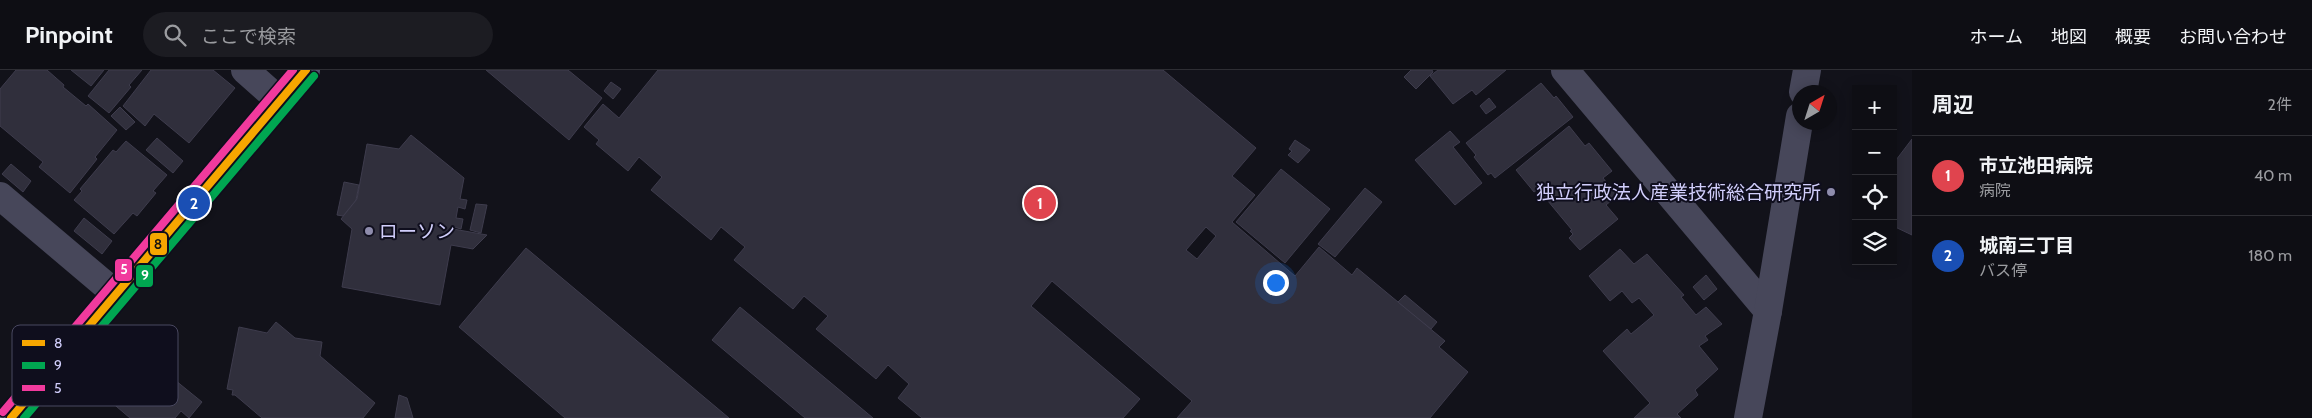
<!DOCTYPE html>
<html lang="ja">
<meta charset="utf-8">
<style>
:root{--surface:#0e0e14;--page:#1c1c22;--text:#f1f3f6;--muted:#9b9ca0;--line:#2e2e34;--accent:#db2777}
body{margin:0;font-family:Cabin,"Noto Sans JP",sans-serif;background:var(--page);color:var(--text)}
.controls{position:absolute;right:15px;top:15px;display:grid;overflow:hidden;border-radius:0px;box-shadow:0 2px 12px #0003}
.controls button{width:45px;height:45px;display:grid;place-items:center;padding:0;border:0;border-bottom:1px solid var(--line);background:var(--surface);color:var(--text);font:25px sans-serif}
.compass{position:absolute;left:1792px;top:15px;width:45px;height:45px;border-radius:50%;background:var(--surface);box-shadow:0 2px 12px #0003;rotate:39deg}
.you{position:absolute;left:1275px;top:212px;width:18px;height:18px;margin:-12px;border:4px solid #fff;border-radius:50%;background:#1a73e8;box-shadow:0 0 0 8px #1a73e833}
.badge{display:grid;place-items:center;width:32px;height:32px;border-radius:50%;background:var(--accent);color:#fff;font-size:16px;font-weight:700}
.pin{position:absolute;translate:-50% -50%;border:2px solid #fff;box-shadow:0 1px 5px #0006}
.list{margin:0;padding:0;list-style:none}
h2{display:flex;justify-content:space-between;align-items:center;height:65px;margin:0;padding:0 20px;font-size:21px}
h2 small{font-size:16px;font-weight:400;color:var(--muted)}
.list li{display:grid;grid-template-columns:32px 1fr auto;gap:15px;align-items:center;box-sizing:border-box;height:80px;padding:0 20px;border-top:1px solid var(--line)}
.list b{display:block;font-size:19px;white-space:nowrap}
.list p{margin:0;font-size:16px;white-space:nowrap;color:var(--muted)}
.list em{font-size:16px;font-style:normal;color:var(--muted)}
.icon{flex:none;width:28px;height:28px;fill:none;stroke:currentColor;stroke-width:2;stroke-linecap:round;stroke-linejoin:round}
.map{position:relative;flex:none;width:1912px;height:348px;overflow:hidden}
header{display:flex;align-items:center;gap:30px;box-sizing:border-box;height:70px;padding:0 25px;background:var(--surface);border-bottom:1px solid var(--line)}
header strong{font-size:24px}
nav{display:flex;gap:28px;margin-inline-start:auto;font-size:18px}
.search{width:350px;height:45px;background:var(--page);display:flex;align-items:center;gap:12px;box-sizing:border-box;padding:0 18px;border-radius:28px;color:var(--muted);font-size:19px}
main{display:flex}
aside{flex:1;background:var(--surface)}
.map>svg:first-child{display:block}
.building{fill:#302f3c;stroke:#3e3c4d;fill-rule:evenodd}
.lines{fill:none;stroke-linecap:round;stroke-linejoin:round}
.street{stroke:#47475a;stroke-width:28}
.secondary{stroke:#53546d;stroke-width:28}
.bus-1-casing{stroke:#0f0e1d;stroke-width:11}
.bus-2-casing{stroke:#0f0e1d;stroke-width:11}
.bus-3-casing{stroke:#0f0e1d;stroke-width:11}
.bus-1{stroke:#f7a600;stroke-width:8}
.bus-2{stroke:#00a651;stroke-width:8}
.bus-3{stroke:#f13a9d;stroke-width:8}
.poi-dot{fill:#8e8cac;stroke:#0f0e1d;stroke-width:2}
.labels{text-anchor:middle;stroke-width:4;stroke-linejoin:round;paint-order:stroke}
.poi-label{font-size:19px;fill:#d1cefb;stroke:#0f0e1d;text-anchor:end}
.key{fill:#0f0e1d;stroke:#494860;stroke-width:1}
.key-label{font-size:14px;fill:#d1cefb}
.line-badge{stroke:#0f0e1d;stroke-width:2}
.badge-label{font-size:14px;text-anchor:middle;font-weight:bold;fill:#fff}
.pale-badge-label{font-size:14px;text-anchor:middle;font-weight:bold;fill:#111}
</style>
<header>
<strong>Pinpoint</strong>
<div class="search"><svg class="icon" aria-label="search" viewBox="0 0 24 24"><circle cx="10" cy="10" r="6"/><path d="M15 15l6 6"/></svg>ここで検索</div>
<nav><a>ホーム</a><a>地図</a><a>概要</a><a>お問い合わせ</a></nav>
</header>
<main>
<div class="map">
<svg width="1912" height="348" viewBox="0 0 1912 348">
<rect width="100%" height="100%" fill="#12121a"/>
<g class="building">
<polygon points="16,0 47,0 64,15 63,17 86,36 88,34 117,60 95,87 97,89 70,123 39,97 43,92 0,56 0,19"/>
<polygon points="71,0 104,0 91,16"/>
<polygon points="109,0 142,0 129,15 131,17 109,43 88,26"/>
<polygon points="151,0 213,0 235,18 189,73 154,44 145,56 123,36"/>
<polygon points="486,0 568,0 602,28 569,70"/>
<path d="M 658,0 L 1163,0 L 1256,78 L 1232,106 L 1255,125 L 1232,152 L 1295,206 L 1319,177 L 1352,205 L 1357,198 L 1445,271 L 1439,277 L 1468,302 L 1430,348 L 1177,348 L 1192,331 L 1052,211 L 1031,236 L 1140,329 L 1123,348 L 922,348 L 898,328 L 909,314 L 888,295 L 876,309 L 816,259 L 828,246 L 804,226 L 793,239 L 734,190 L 745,177 L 721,157 L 711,170 L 651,120 L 662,107 L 639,87 L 628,101 L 596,74 L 599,70 L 584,57 L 603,34 L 619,48 ZM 1206,157 L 1216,166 L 1197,189 L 1186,180 Z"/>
<polygon points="1411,0 1432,0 1433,2 1416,19 1404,7"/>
<polygon points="1438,0 1506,0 1476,25 1472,20 1453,34 1430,6"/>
<polygon points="611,12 621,19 613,29 604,21"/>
<polygon points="1541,13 1554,28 1556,26 1573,47 1495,108 1491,103 1488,105 1474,87 1476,85 1466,73"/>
<polygon points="1489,28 1496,37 1486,44 1480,36"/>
<polygon points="120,37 135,52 126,60 111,46"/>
<polygon points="1569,56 1585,76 1589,73 1612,101 1603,108 1617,126 1606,135 1618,149 1580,180 1569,168 1573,164 1570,161 1572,160 1538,119 1534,122 1516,100"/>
<polygon points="1450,61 1460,72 1453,77 1482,113 1455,135 1415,90"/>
<polygon points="411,65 464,108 460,129 467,130 465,139 458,137 456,148 463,149 461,159 454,157 453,159 487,165 473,179 451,175 440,235 342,217 352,159 341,149 357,129 367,74 399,79"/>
<polygon points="157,68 183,91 173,103 146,80"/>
<polygon points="1912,69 1912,165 1893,156 1893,94"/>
<polygon points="1295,70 1310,80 1298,93 1288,85 1292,81 1289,79"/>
<polygon points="126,71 167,105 153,121 156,123 137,146 133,143 114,164 74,130 82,121 80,119 113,80 116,82"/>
<polygon points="11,94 31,111 23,122 2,104"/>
<polygon points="1281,99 1330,139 1285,193 1236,152"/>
<polygon points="344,112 359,115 356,130 343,146 337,145"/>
<polygon points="1365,118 1382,132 1335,187 1318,174"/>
<polygon points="476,134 487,135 481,163 470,160"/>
<polygon points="84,148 112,171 102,184 74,161"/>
<polygon points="526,178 729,348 565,348 459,257"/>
<polygon points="1620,179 1634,194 1647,184 1684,225 1681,227 1696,245 1706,237 1722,254 1705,266 1708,270 1699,276 1718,299 1695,320 1698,325 1677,344 1681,348 1634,348 1650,333 1603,281 1627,259 1631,264 1654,245 1639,228 1632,233 1622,221 1610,231 1589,206"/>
<polygon points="1706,205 1717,219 1704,230 1693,217"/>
<polygon points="1405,225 1437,252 1431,259 1398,232"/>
<polygon points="740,237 873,348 805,348 712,270"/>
<polygon points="276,252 295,268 322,272 320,286 375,333 363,348 262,348 235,325 232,325 233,320 227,319 239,257 267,263"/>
<polygon points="149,289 202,332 189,348 181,341 175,348 130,348 103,325 129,295 138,303"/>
<polygon points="399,325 407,328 413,348 395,348"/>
</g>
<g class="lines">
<g class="street">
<polyline points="245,0 280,31"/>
<polyline points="1565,0 1768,241"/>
<polyline points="1803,22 1807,0"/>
<polyline points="0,126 116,224"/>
<polyline points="1748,348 1768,241 1800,46"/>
</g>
<polyline class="secondary" points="11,348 306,0"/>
<g class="bus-1-casing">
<polyline id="bus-1" points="11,348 306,0"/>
</g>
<g class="bus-2-casing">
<polyline id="bus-2" points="24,348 314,6"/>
</g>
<g class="bus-3-casing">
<polyline id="bus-3" points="3,342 293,0"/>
</g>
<use href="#bus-1" class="bus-1"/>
<use href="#bus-2" class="bus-2"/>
<use href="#bus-3" class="bus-3"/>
</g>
<g class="poi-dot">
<circle cx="1831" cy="122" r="5"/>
<circle cx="369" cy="161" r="5"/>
</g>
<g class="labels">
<g class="poi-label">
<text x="1821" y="129">独立行政法人産業技術総合研究所</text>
<text x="379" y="168" text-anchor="start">ローソン</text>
</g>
</g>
<rect x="12" y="255" width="166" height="81" rx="8" class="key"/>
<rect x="22" y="270" width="23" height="6" fill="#f7a600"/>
<rect x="22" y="292" width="23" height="7" fill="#00a651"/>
<rect x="22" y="315" width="23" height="6" fill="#f13a9d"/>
<g class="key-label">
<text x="54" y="278">8</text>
<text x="54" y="300">9</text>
<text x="54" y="323">5</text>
</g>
<g class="line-badge">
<rect x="149" y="162" width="19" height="24" rx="5" fill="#f7a600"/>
<rect x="114" y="188" width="19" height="24" rx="5" fill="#f13a9d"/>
<rect x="135" y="194" width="19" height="24" rx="5" fill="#00a651"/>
</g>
<g class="badge-label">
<text x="124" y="204">5</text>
<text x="145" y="210">9</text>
</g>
<g class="pale-badge-label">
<text x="158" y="179">8</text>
</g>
</svg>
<div class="controls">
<button>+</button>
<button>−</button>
<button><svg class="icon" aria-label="locate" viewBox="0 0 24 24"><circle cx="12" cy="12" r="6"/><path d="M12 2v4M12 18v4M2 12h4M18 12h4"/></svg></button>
<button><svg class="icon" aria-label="layers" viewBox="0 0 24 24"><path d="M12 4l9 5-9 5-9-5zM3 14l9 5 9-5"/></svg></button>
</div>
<svg class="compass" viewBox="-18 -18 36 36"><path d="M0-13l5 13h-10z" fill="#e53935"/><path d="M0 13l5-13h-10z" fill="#9b9ca0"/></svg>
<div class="you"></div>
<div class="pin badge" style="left:1040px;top:133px;background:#e0444e">1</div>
<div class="pin badge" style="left:194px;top:133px;background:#1a4fb4">2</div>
</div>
<aside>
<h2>周辺<small>2件</small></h2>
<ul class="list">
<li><span class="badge" style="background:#e0444e">1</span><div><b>市立池田病院</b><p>病院</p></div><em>40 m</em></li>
<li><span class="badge" style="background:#1a4fb4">2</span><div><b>城南三丁目</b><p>バス停</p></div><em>180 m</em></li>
</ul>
</aside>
</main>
